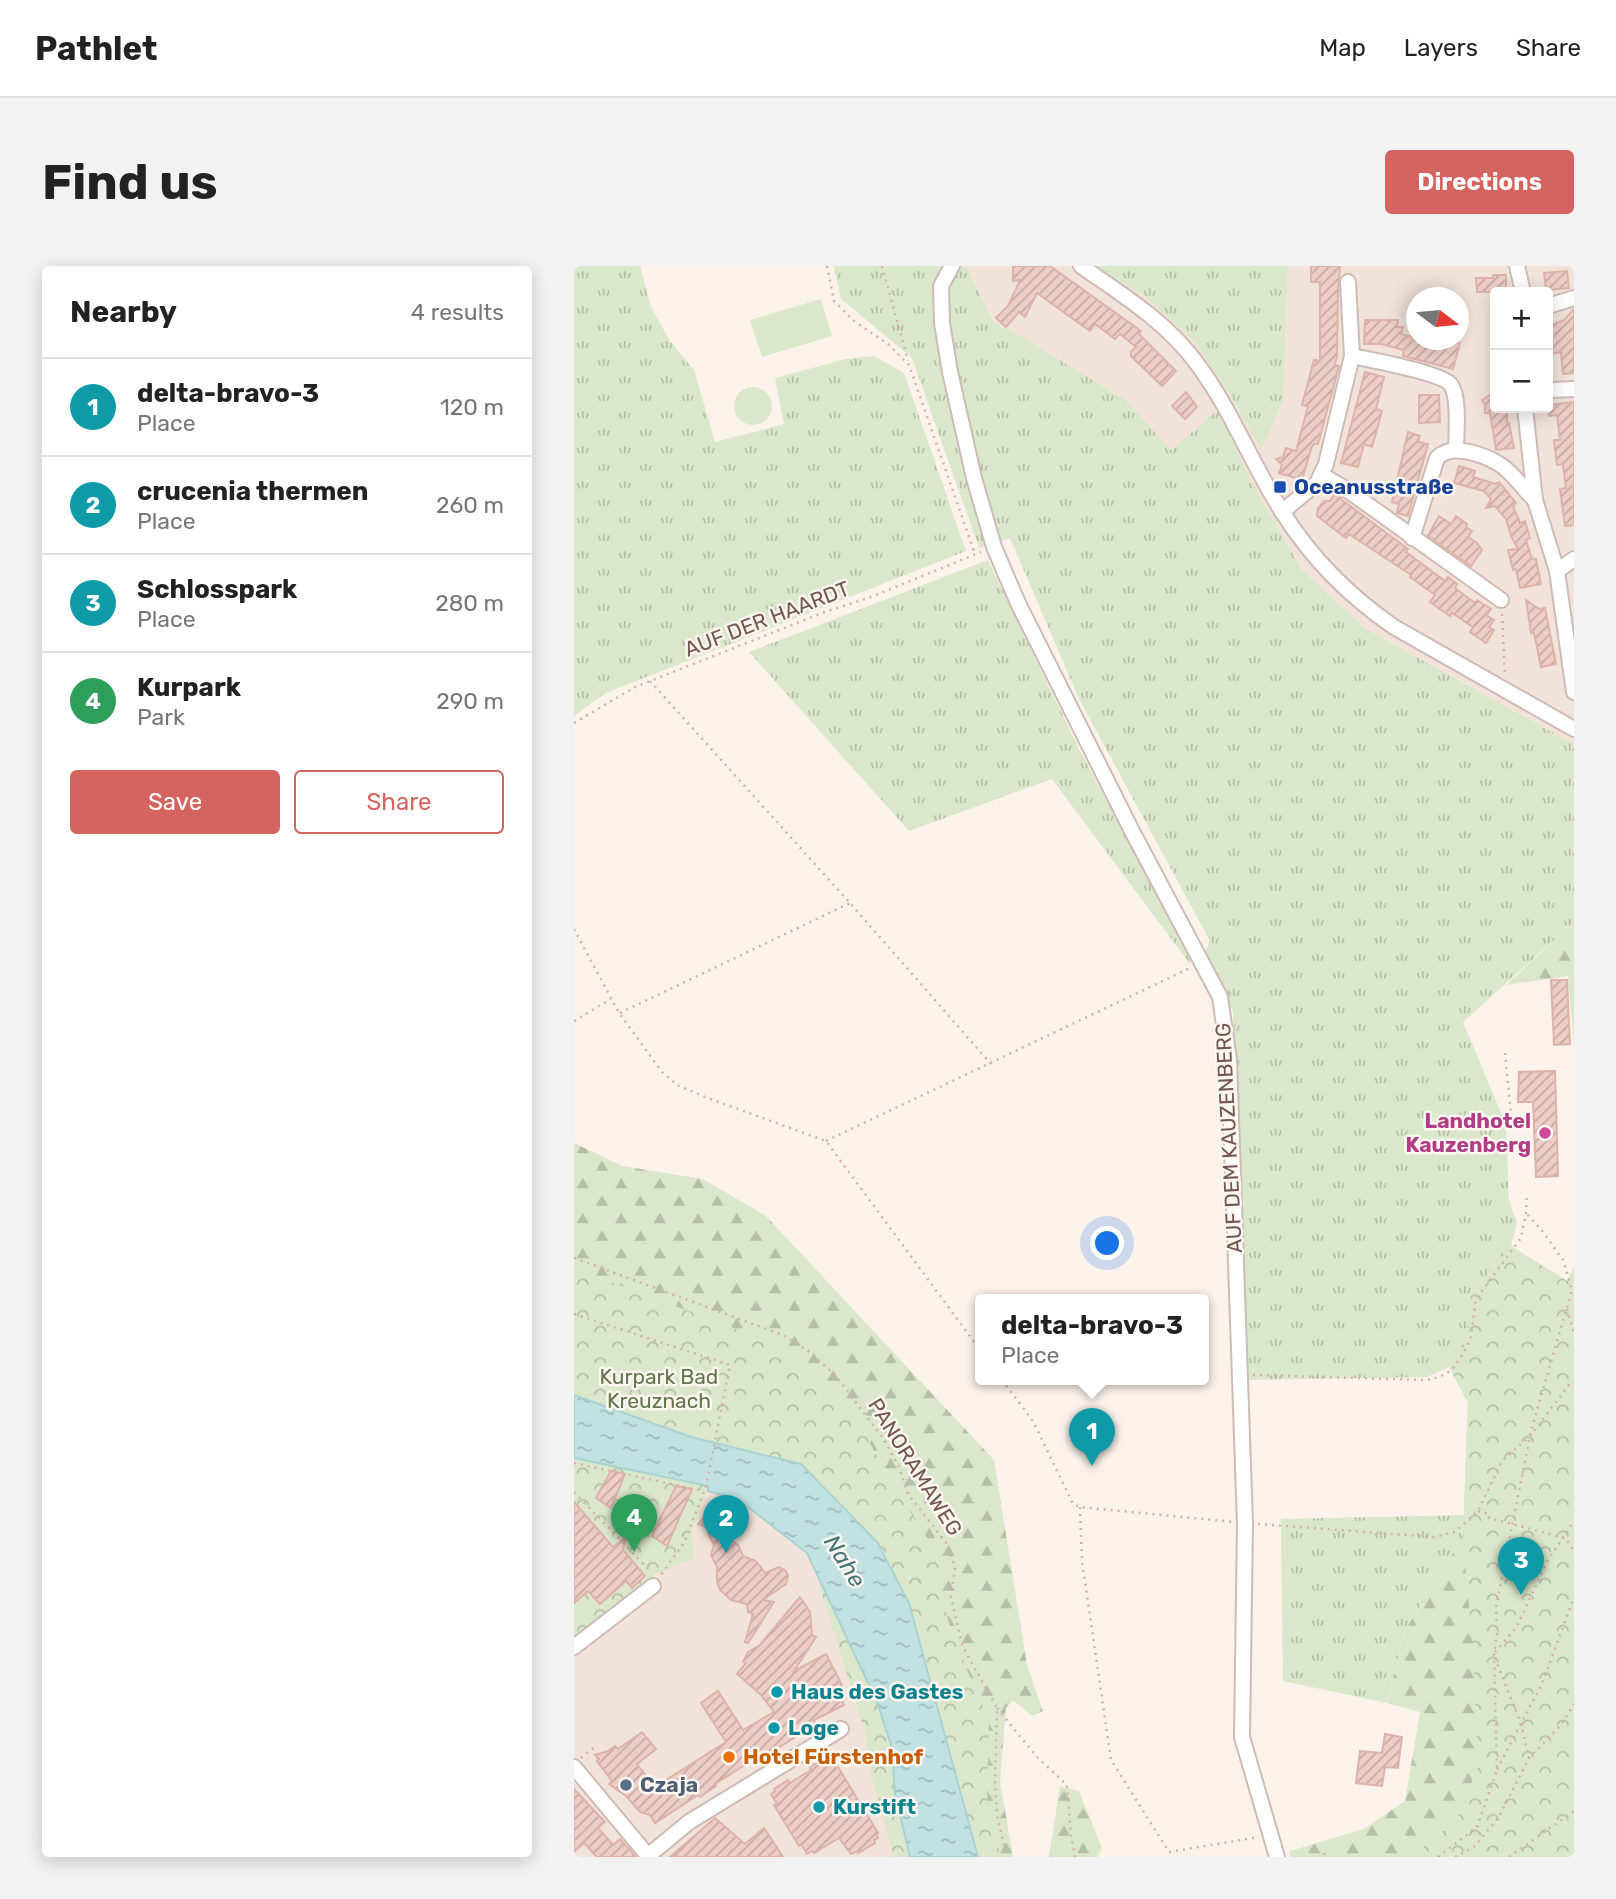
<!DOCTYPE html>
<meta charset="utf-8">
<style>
:root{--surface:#fff;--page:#f2f2f2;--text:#222;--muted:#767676;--line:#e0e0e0;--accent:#d5635f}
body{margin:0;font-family:Rubik,sans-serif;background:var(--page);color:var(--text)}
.controls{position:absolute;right:21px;top:21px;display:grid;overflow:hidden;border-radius:7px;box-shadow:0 4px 18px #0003}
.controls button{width:63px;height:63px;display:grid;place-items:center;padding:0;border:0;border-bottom:2px solid var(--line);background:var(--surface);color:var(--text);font:35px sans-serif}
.compass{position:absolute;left:832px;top:21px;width:63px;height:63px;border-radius:50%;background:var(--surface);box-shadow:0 4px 18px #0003;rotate:106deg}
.you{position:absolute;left:534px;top:978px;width:24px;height:24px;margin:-18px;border:5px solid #fff;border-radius:50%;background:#1a73e8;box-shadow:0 0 0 10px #1a73e833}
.badge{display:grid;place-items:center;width:46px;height:46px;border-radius:50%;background:var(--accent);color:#fff;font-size:23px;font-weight:700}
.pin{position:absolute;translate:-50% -58px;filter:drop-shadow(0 2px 4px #0008)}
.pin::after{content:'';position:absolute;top:37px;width:24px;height:21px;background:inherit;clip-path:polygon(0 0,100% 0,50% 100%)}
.popup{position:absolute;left:401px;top:1028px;width:234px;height:91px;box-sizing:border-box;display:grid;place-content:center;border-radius:7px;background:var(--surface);filter:drop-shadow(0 2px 5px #0005);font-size:23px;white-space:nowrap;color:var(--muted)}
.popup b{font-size:26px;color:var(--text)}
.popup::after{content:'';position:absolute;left:50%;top:100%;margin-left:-14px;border:14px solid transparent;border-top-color:var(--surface)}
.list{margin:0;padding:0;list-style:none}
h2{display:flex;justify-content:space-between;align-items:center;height:91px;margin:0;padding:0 28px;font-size:30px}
h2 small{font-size:23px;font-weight:400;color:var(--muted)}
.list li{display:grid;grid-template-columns:46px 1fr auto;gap:21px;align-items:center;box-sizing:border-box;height:98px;padding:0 28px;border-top:2px solid var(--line)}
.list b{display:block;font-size:26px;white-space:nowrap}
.list p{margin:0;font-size:23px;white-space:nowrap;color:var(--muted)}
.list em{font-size:23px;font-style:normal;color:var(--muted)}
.actions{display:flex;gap:14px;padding:21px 28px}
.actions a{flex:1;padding:16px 0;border:2px solid var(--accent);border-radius:7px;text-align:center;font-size:24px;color:var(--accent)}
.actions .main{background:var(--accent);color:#fff}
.map{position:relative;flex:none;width:1000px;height:1591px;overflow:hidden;border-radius:7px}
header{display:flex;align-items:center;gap:42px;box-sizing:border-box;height:98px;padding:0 35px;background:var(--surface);border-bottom:2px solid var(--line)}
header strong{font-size:33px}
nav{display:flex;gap:38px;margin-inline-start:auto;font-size:24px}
.intro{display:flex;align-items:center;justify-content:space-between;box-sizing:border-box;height:168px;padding:0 42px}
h1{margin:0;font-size:49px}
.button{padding:18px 32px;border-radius:7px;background:var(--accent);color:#fff;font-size:24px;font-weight:700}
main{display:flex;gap:42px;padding:0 42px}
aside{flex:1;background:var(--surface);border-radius:7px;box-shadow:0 4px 18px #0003}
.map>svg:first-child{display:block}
.residential{fill:#f1e3da;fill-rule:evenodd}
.grass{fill:url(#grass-tufts)}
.forest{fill:url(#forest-firs)}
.park{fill:url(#park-crowns)}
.pitch{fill:#dbe7cb}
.water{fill:url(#water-ripples);stroke:#a9d3d2;stroke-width:2}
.building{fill:url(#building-hatch);stroke:#deb2a8;stroke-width:2}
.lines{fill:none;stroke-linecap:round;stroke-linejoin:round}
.minor-casing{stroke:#cebbb5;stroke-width:18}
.path{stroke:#d2b1a9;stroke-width:2.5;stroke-dasharray:2 5;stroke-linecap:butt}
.minor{stroke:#fff;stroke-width:14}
.transit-dot{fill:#1a4fb4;stroke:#fdf6f1;stroke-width:2.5}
.hotel-dot{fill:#d1479c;stroke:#fdf6f1;stroke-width:2.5}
.culture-dot{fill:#0f9aa8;stroke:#fdf6f1;stroke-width:2.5}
.food-dot{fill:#e8710a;stroke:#fdf6f1;stroke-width:2.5}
.service-dot{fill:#5c6f8a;stroke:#fdf6f1;stroke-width:2.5}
.labels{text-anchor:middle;stroke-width:5;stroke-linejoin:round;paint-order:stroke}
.transit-label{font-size:21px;font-weight:bold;fill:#164399;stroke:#fdf6f1;text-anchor:start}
.street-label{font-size:21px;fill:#735651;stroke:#fdf6f1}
.hotel-label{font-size:21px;font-weight:bold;fill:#b23c85;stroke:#fdf6f1;text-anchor:end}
.park-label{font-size:21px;fill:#5f774a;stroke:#fdf6f1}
.culture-label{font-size:21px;font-weight:bold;fill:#0d838f;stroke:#fdf6f1;text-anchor:start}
.food-label{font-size:21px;font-weight:bold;fill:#c56008;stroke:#fdf6f1;text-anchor:start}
.service-label{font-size:21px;font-weight:bold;fill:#4e5e75;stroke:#fdf6f1;text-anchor:start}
.water-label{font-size:23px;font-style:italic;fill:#467675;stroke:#fdf6f1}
</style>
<header>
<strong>Pathlet</strong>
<nav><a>Map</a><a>Layers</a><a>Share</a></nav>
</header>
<div class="intro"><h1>Find us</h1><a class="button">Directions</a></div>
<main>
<aside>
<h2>Nearby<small>4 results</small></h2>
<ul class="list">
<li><span class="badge" style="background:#0f9aa8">1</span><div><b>delta-bravo-3</b><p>Place</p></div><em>120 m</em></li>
<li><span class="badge" style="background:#0f9aa8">2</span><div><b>crucenia thermen</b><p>Place</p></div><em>260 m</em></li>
<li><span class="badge" style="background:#0f9aa8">3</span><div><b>Schlosspark</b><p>Place</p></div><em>280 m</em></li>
<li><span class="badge" style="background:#2e9e5b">4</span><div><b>Kurpark</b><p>Park</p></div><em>290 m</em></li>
</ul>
<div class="actions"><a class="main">Save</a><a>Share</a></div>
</aside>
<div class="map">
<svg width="1000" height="1591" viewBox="0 0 1000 1591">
<defs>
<pattern id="grass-tufts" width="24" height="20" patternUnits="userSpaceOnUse" patternTransform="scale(1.75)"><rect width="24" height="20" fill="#dbe7cb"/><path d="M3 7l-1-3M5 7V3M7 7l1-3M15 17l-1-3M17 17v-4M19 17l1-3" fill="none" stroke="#b6bea7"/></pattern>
<pattern id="forest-firs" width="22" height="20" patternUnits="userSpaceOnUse" patternTransform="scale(1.75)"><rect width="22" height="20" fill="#dbe7cb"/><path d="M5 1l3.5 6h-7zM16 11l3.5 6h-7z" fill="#b6bea7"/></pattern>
<pattern id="park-crowns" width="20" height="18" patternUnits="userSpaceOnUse" patternTransform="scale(1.75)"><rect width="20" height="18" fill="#dbe7cb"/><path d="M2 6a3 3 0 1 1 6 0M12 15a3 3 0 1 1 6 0" fill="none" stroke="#b6bea7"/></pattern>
<pattern id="water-ripples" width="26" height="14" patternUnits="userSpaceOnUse" patternTransform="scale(1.75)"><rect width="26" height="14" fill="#c1e2e1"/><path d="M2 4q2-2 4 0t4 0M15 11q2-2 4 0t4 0" fill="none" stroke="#a1bab9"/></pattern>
<pattern id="building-hatch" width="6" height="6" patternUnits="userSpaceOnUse" patternTransform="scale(1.75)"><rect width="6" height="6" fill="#edcec6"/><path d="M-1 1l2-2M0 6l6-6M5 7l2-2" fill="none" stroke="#c4aaa3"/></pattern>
</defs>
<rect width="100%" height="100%" fill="#faf2eb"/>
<g class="residential">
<path d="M 392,0 L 521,0 L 569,29 L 620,75 L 658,132 L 687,183 L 709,135 L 714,0 L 1000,0 L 1000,478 L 792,363 L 728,304 L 672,206 L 645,143 L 597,184 L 552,134 L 440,66 L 420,57 ZM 921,26 L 974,26 L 974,142 L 921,142 ZM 842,32 L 884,32 L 884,74 L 842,74 Z"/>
<polygon points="0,1192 134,1220 134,1225 165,1234 233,1287 303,1436 336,1591 0,1591"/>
</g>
<g class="grass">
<polygon points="0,0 66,0 77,41 96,75 120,104 141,176 210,158 201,112 272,93 300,90 330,107 392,285 32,427 0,450"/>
<polygon points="260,0 392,0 420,57 440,66 552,134 597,184 645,143 672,206 728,304 792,363 1000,478 1000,656 889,756 932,859 935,935 943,956 937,980 897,1030 894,1069 875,1101 853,1111 672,1114 659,745 630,688 636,675 505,433 436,272 405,282 338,92 267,33"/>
<polygon points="521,0 714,0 709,135 687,184 658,132 620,75 569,29"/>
<polygon points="414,294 506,485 618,692 616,698 478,513 335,565 175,386"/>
<polygon points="891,1249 889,1272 830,1366 813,1437 709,1415 707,1253"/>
</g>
<g class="forest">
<polygon points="1000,656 1000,779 994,710 932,719"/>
<polygon points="0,877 48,900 129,913 192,950 420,1194 453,1399 469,1445 458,1450 439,1434 432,1442 426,1515 439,1591 404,1591 335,1337 0,1035"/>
<polygon points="937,980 993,1015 1000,1001 1000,1591 716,1591 716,1585 790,1563 831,1535 846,1446 813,1437 830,1366 889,1271 894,1136 875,1101 894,1069 897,1030"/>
<polygon points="486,1520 505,1525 528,1582 524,1591 475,1591"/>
</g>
<g class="park">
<polygon points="937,980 993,1015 1000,1001 1000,1591 838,1591 884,1552 904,1500 899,1387 889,1272 894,1136 875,1101 894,1069 897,1030"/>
<polygon points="0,1002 216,1083 254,1118 287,1161 325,1230 370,1296 368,1336 385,1385 415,1454 413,1527 426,1591 320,1591 294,1497 292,1469 235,1286 175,1234 135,1220 117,1266 120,1292 81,1309 0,1372 0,1192 84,1210 0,1190"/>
</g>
<g class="pitch">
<polygon points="247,33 258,70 188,91 176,54"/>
<circle cx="179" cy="140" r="19"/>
</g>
<polygon class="water" points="0,1129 117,1171 227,1198 303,1276 335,1337 404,1591 336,1591 321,1528 318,1482 303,1436 233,1287 165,1234 134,1225 134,1220 0,1192"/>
<g class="building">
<polygon points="439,0 476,0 567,65 565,68 602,105 588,120 557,90 557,86 562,81 546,68 541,73 521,58 516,65 463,27 451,51 445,46 432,61 422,52 434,40 446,14 439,15"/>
<polygon points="737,0 766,0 764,26 763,90 761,99 765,100 744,178 740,178 737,183 728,214 705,207 708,199 702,193 709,191 712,182 722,185 734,140 728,139 735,113 740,94 746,95 746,16 737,16"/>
<polygon points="993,5 995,22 972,24 970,7"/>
<polygon points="919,9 932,9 932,26 903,26 902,12 919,12"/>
<polygon points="1000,43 1000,107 989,108 987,86 974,88 974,64 975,60 990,54"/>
<polygon points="791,54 824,54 823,61 829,61 827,68 839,71 839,74 863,80 864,74 886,77 879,103 829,90 830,84 807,78 790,78"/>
<polygon points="791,106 810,111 802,143 808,145 798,181 790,178 784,201 767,197"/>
<polygon points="612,126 623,141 611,153 598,140"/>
<polygon points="921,126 921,142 933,142 933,157 935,157 940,182 922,184 916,147 911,147 911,139 908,134"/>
<polygon points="845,129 865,129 866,156 845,157"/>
<polygon points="1000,136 1000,259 991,260 986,223 992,222 989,198 983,199 980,174 986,174 983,149 975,150 974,139"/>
<polygon points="834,166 846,170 844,176 854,178 834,250 823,247 825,238 818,236"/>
<polygon points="885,200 901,205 899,211 922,218 925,216 942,237 939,240 946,257 951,255 956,272 952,274 958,293 962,293 967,318 946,322 942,303 939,304 934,284 944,283 937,270 932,253 921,240 912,242 917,233 910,225 880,217"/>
<polygon points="760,229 767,231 768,234 834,283 832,286 871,315 874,311 883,318 881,322 901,337 903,334 917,343 912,349 920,354 915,361 920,364 912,377 896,366 899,361 878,347 876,350 856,336 861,329 836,311 837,309 775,268 772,272 743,250 744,242 750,235 756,235"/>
<polygon points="865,250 877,258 882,250 893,258 892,261 898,265 894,271 903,277 908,284 897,300 854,270"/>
<polygon points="952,334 965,343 971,342 982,398 967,401 960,367 957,367"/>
<polygon points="977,714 993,714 996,778 980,779"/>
<polygon points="981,805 984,910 962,911 959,836 944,836 945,806"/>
<polygon points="37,1205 51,1208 37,1242 22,1232"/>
<polygon points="102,1220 118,1223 93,1280 78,1270"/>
<polygon points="0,1236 39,1281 52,1271 49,1284 71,1310 58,1322 52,1315 26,1338 14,1325 0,1337"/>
<polygon points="136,1244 137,1248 149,1248 161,1251 157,1256 159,1265 157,1274 164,1279 169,1290 182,1295 191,1307 205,1301 211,1304 214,1309 212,1318 189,1334 200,1336 174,1377 171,1376 179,1348 174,1346 173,1338 157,1334 146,1324 143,1315 143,1301 137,1289 140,1279 135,1269 134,1262 124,1258"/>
<polygon points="226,1331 236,1346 238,1369 242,1371 220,1405 252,1388 268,1419 261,1422 270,1439 240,1454 241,1457 228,1467 193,1489 191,1486 141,1518 142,1520 126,1531 124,1529 81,1557 76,1549 66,1546 52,1530 35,1518 38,1515 23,1495 25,1493 21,1489 34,1485 41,1480 44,1483 68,1466 82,1483 63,1498 81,1521 152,1476 127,1437 144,1425 169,1464 200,1446 187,1429 163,1408 172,1397 169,1396 174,1386 185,1380"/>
<polygon points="811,1468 828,1471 824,1502 811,1501 808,1520 782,1517 786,1485 808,1487"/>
<polygon points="250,1493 251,1495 256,1493 262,1502 264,1501 304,1567 302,1568 304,1572 300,1574 301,1577 284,1587 283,1585 277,1588 265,1572 240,1587 238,1585 233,1588 227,1578 225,1580 200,1539 203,1538 197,1528 201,1525 200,1523 214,1514 216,1517 227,1510 237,1504 236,1501"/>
<polygon points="0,1523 31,1556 24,1562 39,1579 46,1573 62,1591 23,1591 10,1577 0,1586"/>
<polygon points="141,1552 171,1578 190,1562 209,1591 96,1591"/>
</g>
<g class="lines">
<g class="minor-casing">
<g id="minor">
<polyline points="378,0 367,20 368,57 376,106 400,212 420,281 444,337 559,567 646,731 655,794 671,1258 668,1471 703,1591"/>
<path d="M 507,0 C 549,29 594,57 624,99 C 658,145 678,199 709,247 C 738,293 775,330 820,361 L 1000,463"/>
<polyline points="943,0 949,26"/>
<polyline points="974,40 1000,32"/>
<path d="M 778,90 C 796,94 869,107 877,119 C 886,132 882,169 882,184"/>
<polyline points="977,124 1000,123"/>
<polyline points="951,142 961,234 983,305 1000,426"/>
<polyline points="748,209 772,223 927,334"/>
<polyline points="708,246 743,217 752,198 778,90 774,16"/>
<path d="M 838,272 L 863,192 C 879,175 920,191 934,205 C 944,214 951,225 961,234"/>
<polyline points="983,305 1000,293"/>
<polyline points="0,1381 79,1320"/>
<polyline points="0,1501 75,1591"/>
<polyline points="74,1590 115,1556 267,1463"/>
</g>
</g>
<g class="path">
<polyline points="253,0 260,35 280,55 314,78 335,99 401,288"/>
<polyline points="308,0 334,95"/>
<polyline points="928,348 931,407"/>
<polyline points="76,415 276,637 417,798"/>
<polyline points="0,457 61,421 251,346 297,331 407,286"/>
<polyline points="0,663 45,747 88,806 103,819 131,831 252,875 406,1084"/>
<polyline points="46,747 276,637"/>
<polyline points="0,755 37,733"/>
<polyline points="931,787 938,859"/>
<polyline points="252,875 616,702"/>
<polyline points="0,992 209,1069 237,1087 261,1109 309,1172 324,1199 334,1228 373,1278 381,1302 377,1331 388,1379 423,1442 421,1516 423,1550 433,1591"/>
<polyline points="993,1043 1000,1067"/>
<polyline points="0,1048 156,1099 132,1220 110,1277 87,1309"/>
<polyline points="679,1109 853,1114 865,1111 878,1104 889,1088 897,1071 902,1033 947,972 952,947 953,927"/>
<polyline points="428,1114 459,1155 499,1238 506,1241 660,1256"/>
<polyline points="0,1197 130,1225"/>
<polyline points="0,1226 77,1306"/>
<polyline points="506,1241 508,1295 537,1494 595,1586 685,1571"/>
<polyline points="904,1245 915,1248 915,1252 991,1272 1000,1285"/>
<polyline points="684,1258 860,1271 881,1266 904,1245 928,1195 956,1170 995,1119 1000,1118"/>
<polyline points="921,1386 942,1362 974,1294 1000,1255"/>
<polyline points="921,1392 947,1458 955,1492"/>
<polyline points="423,1442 462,1490 493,1519 497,1569 501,1591"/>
<polyline points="7,1492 23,1479"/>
<polyline points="923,1503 968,1418 1000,1331"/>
<polyline points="750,1587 752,1591"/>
<polyline points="864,1591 903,1561 923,1504 920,1388 923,1368 922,1341 957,1165 998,1024 989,994 969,966 952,947"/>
<polyline points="881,1591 900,1581 925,1551 955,1492 987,1459 1000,1438"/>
<polyline points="935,1591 1000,1545"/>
</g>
<use href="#minor" class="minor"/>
</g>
<rect class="transit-dot" x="699" y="214" width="14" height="14" rx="3.5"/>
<circle class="hotel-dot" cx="971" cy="867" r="7"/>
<g class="culture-dot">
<circle cx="203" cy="1426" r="7"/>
<circle cx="200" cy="1462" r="7"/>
<circle cx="245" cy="1541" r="7"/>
</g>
<circle class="food-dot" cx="155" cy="1491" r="7"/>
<circle class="service-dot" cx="52" cy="1519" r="7"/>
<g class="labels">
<g class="transit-label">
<text x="720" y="228">Oceanusstraße</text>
</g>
<g class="street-label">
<text transform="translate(193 353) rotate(-21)" y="7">AUF DER HAARDT</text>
<text transform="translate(655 872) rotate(-93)" y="7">AUF DEM KAUZENBERG</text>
<text transform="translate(341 1201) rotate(58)" y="7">PANORAMAWEG</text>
</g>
<g class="hotel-label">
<text x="957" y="862">Landhotel<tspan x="957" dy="24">Kauzenberg</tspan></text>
</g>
<g class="park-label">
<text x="85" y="1118">Kurpark Bad<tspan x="85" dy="24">Kreuznach</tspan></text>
</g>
<g class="culture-label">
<text x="217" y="1433">Haus des Gastes</text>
<text x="214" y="1469">Loge</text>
<text x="259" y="1548">Kurstift</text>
</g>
<g class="food-label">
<text x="169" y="1498">Hotel Fürstenhof</text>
</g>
<g class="service-label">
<text x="66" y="1526">Czaja</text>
</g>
<g class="water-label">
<text transform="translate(271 1295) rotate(58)" y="8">Nahe</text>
</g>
</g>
</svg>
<div class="controls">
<button>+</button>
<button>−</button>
</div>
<svg class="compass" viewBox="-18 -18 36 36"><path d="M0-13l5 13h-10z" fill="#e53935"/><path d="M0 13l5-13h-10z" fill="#767676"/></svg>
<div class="you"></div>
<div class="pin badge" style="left:518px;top:1200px;background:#0f9aa8">1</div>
<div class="popup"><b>delta-bravo-3</b>Place</div>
<div class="pin badge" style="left:152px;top:1287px;background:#0f9aa8">2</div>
<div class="pin badge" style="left:947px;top:1329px;background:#0f9aa8">3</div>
<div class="pin badge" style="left:60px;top:1286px;background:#2e9e5b">4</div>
</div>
</main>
